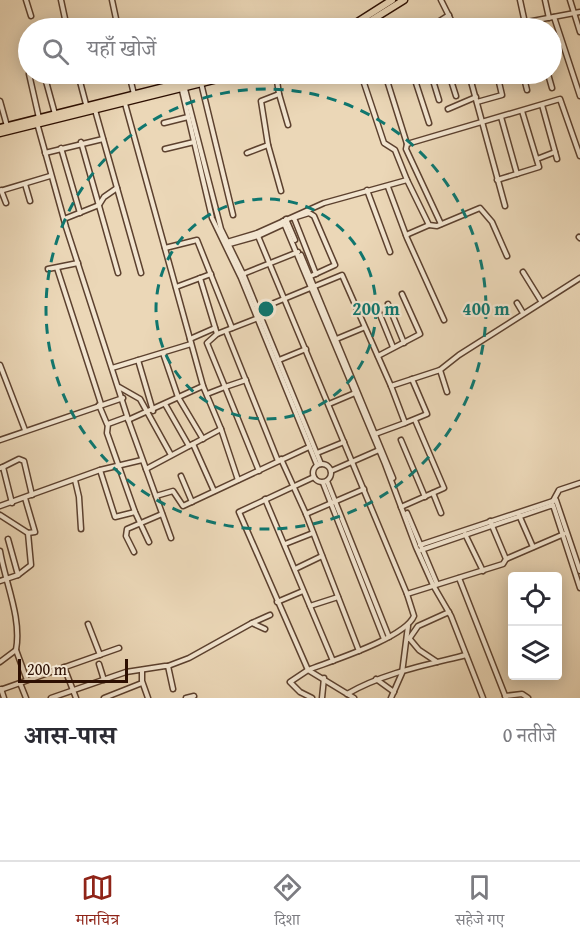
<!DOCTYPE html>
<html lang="hi">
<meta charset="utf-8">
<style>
:root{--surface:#fff;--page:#f2f2f3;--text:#2b2b33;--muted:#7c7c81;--line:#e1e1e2;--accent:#8f2418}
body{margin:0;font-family:"Gentium Book Plus","Noto Serif Devanagari",serif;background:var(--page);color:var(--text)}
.controls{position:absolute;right:18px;bottom:18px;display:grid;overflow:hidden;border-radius:6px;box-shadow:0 3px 15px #0003}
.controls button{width:54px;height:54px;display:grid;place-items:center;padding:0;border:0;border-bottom:2px solid var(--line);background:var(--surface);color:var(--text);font:30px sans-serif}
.scale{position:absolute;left:18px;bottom:15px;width:110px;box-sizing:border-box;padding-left:6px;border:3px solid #2d0f02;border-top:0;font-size:16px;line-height:21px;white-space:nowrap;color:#2d0f02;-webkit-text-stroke:4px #f2e5d0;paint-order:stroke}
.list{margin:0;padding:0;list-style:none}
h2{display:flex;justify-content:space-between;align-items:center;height:78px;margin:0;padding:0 24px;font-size:26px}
h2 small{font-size:20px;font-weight:400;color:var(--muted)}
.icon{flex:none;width:33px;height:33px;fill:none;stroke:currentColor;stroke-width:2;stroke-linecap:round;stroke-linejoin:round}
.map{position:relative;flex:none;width:580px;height:698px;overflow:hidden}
.search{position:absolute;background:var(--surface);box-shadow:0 3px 15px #0003;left:18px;right:18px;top:18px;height:66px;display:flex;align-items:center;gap:15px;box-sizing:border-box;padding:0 21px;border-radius:33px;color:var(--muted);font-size:22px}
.sheet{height:162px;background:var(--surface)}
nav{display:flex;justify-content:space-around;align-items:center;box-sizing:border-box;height:84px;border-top:2px solid var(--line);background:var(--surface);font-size:16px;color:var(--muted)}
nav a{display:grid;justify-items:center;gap:3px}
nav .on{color:var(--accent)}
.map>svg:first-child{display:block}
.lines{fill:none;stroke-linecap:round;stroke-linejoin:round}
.minor-casing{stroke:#5c412f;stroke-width:7}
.primary-casing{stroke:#2d0f02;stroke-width:9}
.minor{stroke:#f2e5d0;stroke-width:4}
.primary{stroke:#ebd7b7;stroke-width:6}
.ring{fill:none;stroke:#0f766e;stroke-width:3;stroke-dasharray:10 8}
.centre{fill:#0f766e;stroke:#f2e5d0;stroke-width:3}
.ring-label{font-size:18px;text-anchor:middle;font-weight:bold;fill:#0f766e;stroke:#f2e5d0;stroke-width:4.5;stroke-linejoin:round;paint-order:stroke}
</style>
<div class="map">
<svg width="580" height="698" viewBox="0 0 580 698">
<rect width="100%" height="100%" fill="#ebd7b7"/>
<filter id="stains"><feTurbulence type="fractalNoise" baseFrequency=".00333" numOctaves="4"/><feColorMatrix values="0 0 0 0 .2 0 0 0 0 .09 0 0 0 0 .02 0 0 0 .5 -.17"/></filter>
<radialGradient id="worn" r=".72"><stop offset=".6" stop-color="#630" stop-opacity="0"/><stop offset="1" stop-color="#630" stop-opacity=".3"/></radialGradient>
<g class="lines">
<g class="minor-casing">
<g id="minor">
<polyline points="26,0 31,16"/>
<polyline points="61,0 67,28"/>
<polyline points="112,0 118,28"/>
<polyline points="441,0 455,28"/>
<polyline points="520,0 525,23"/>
<polyline points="545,0 549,18"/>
<polyline points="570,0 580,32"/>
<polyline points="554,17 580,96"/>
<polyline points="372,26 389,28"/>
<polyline points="429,28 449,15"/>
<polyline points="495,28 580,12"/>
<polyline points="29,74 39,118"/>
<polyline points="44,74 55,114"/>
<polyline points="78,74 87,108"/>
<polyline points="129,74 134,94"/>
<polyline points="385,74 407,144"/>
<polyline points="413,74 429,123"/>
<polyline points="431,74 439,100"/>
<polyline points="449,74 456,96"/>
<polyline points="469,74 505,206"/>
<polyline points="523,74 527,90"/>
<polyline points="548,74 552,88"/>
<polyline points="414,77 426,74"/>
<polyline points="201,83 233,215"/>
<polyline points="184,85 221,229 244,276 321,464"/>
<polyline points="181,86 212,218 241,278 317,465"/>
<polyline points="279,94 288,125"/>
<polyline points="124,100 203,386 221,429 238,480"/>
<polyline points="0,101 7,126"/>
<polyline points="477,102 502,95 497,74"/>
<polyline points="542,105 557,159"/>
<polyline points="448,109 476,97"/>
<polyline points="95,110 141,273"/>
<polyline points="501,117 517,174"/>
<polyline points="37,123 66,227 129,422 171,538"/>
<polyline points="164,123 188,117"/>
<polyline points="81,142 118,273"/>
<polyline points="268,145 281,191"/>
<polyline points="61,148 80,213"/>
<polyline points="165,149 194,142"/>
<polyline points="45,153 103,139"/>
<polyline points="247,153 268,145 261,101 279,94 276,74"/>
<polyline points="537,159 555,152"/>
<polyline points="407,180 429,225 437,226 480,208 492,222 507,256"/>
<polyline points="497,180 539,167 522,111"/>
<polyline points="25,184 30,201"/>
<polyline points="388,187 407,238 444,320"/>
<polyline points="1,190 6,203"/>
<polyline points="367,190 390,252"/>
<polyline points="0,191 50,176"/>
<polyline points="293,218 309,213 314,216 335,265 311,276"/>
<polyline points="294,218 316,274"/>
<polyline points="64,219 99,205 104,197 117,188"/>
<polyline points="286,219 295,240"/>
<polyline points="283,221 385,464 416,547 433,585 451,616 483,698"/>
<polyline points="441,224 406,149 407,144 560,99 580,156"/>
<polyline points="406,235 429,225"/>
<polyline points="258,236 407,594 503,564 506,559 490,521"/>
<polyline points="579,237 580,238"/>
<polyline points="227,242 257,233 324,203 407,180 395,150 384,143 361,74"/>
<polyline points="226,245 258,236 284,224"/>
<polyline points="165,248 197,240 232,328"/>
<polyline points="301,255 393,478"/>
<polyline points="57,268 101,404"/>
<polyline points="48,269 78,263"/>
<polyline points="523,272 541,301"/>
<polyline points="243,274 298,252"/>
<polyline points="200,278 217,334"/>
<polyline points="176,287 211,274"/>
<polyline points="517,303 523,313"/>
<polyline points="388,304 404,343"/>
<polyline points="257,310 342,275 391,386 440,370 447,392"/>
<polyline points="378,310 393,347"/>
<polyline points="226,331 278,461"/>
<polyline points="190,339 215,328"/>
<polyline points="334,340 363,328"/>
<polyline points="163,353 178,397 203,439"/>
<polyline points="378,356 420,334 402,294"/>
<polyline points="138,360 153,411"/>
<polyline points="279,360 306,349"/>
<polyline points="0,365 25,430"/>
<polyline points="112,368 191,344"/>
<polyline points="440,370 459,355 580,278"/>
<polyline points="246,380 225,387 207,343 217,334 258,318"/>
<polyline points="119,387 140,399 171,455"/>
<polyline points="207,394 225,387 259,471"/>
<polyline points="165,404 189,446"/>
<polyline points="329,404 355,393"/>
<polyline points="99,405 107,424"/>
<polyline points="127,417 108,424 107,433 135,512 149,542"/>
<polyline points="128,420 203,386"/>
<polyline points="405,423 427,414 412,379"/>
<polyline points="375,434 405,423 391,386"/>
<polyline points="0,440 123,398"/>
<polyline points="401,440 425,497"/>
<polyline points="193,444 214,491"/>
<polyline points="317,453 344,442"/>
<polyline points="281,459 306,514 359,651"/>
<circle cx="322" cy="473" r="9"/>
<polyline points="3,467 19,459 24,461 32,495"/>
<polyline points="0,468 3,467 12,503"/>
<polyline points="146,469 221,429"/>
<polyline points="100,470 115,517 135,512"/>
<polyline points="331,471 379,450"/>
<polyline points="181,476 192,502"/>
<path d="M 314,477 L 239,512 L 308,670 C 331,661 405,638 414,616 L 407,594"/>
<polyline points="75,480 79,497 81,529"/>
<polyline points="327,481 389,637"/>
<polyline points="323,483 384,639"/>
<polyline points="433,493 441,513"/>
<polyline points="156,496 173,491 183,506 309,447"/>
<polyline points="265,499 333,661"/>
<polyline points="553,501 559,490 580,483"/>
<polyline points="0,506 100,470 142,460"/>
<polyline points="401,507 444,488 415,420"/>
<polyline points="407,513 437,584"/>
<polyline points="306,514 364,489"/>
<polyline points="0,515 28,533 35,532 25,498"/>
<polyline points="519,515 533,547"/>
<polyline points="465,534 483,571"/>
<polyline points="285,544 313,533"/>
<polyline points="420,545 556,500 580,571"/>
<polyline points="421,550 553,505 580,588"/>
<path d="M 0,551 C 5,582 22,618 16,650 L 0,662"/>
<polyline points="134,552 126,536 127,529 162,514"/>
<polyline points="506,559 564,534"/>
<polyline points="295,569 322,556"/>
<polyline points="18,575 31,565 28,533"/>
<polyline points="459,578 506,698"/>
<polyline points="0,581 18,575 8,539"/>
<polyline points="277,602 303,591"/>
<polyline points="310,606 338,597"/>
<polyline points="252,623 270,615"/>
<polyline points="88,624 100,655"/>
<polyline points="409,638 419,650 437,662"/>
<polyline points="409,639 418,626 449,612"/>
<polyline points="16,650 27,680"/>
<polyline points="99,664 104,680"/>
<polyline points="168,666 189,658 252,623 265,629"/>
<polyline points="64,667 76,698"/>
<polyline points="142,671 142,681 148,698"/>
<polyline points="376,679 394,692"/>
<polyline points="20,683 26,698"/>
<polyline points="1,689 4,698"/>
<polyline points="0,690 119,648"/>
<path d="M 347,694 C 383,673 426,665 466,655"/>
<polyline points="505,696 522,694 528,698"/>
<polyline points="51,698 126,672 165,666 168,666 173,689"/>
<polyline points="104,698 142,683"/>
<polyline points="186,698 194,696"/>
<polyline points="312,698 300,692 290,682 308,670 354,698"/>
<polyline points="322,698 324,678"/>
<polyline points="391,698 402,673 408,626"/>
</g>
</g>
<g class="primary-casing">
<g id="primary">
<polyline points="348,28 392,0"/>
<polyline points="359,28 404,0"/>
<polyline points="0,128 216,74"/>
<polyline points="0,133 238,74"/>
</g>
</g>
<use href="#minor" class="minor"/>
<use href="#primary" class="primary"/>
</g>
<g class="ring">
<circle cx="266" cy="309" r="110"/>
<circle cx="266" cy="309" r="220"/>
</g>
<circle cx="266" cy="309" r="9" class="centre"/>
<g class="ring-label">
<text x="376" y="315">200 m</text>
<text x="486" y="315">400 m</text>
</g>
<rect width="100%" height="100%" filter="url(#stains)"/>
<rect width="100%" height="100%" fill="url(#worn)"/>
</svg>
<div class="controls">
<button><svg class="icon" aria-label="locate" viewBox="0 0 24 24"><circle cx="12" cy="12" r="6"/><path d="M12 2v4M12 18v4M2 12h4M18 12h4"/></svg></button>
<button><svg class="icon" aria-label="layers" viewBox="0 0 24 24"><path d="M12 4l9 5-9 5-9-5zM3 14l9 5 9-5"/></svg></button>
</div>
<div class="scale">200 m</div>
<div class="search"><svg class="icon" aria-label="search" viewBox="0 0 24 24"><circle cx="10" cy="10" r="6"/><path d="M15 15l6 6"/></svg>यहाँ खोजें</div>
</div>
<section class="sheet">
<h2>आस-पास<small>0 नतीजे</small></h2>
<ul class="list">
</ul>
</section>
<nav>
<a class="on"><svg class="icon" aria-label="map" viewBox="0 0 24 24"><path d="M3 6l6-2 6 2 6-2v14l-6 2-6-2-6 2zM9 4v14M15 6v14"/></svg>मानचित्र</a>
<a><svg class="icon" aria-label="directions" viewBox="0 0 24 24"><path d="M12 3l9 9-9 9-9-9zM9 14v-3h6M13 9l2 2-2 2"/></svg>दिशा</a>
<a><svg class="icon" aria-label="saved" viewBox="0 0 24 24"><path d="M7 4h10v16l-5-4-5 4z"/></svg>सहेजे गए</a>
</nav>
